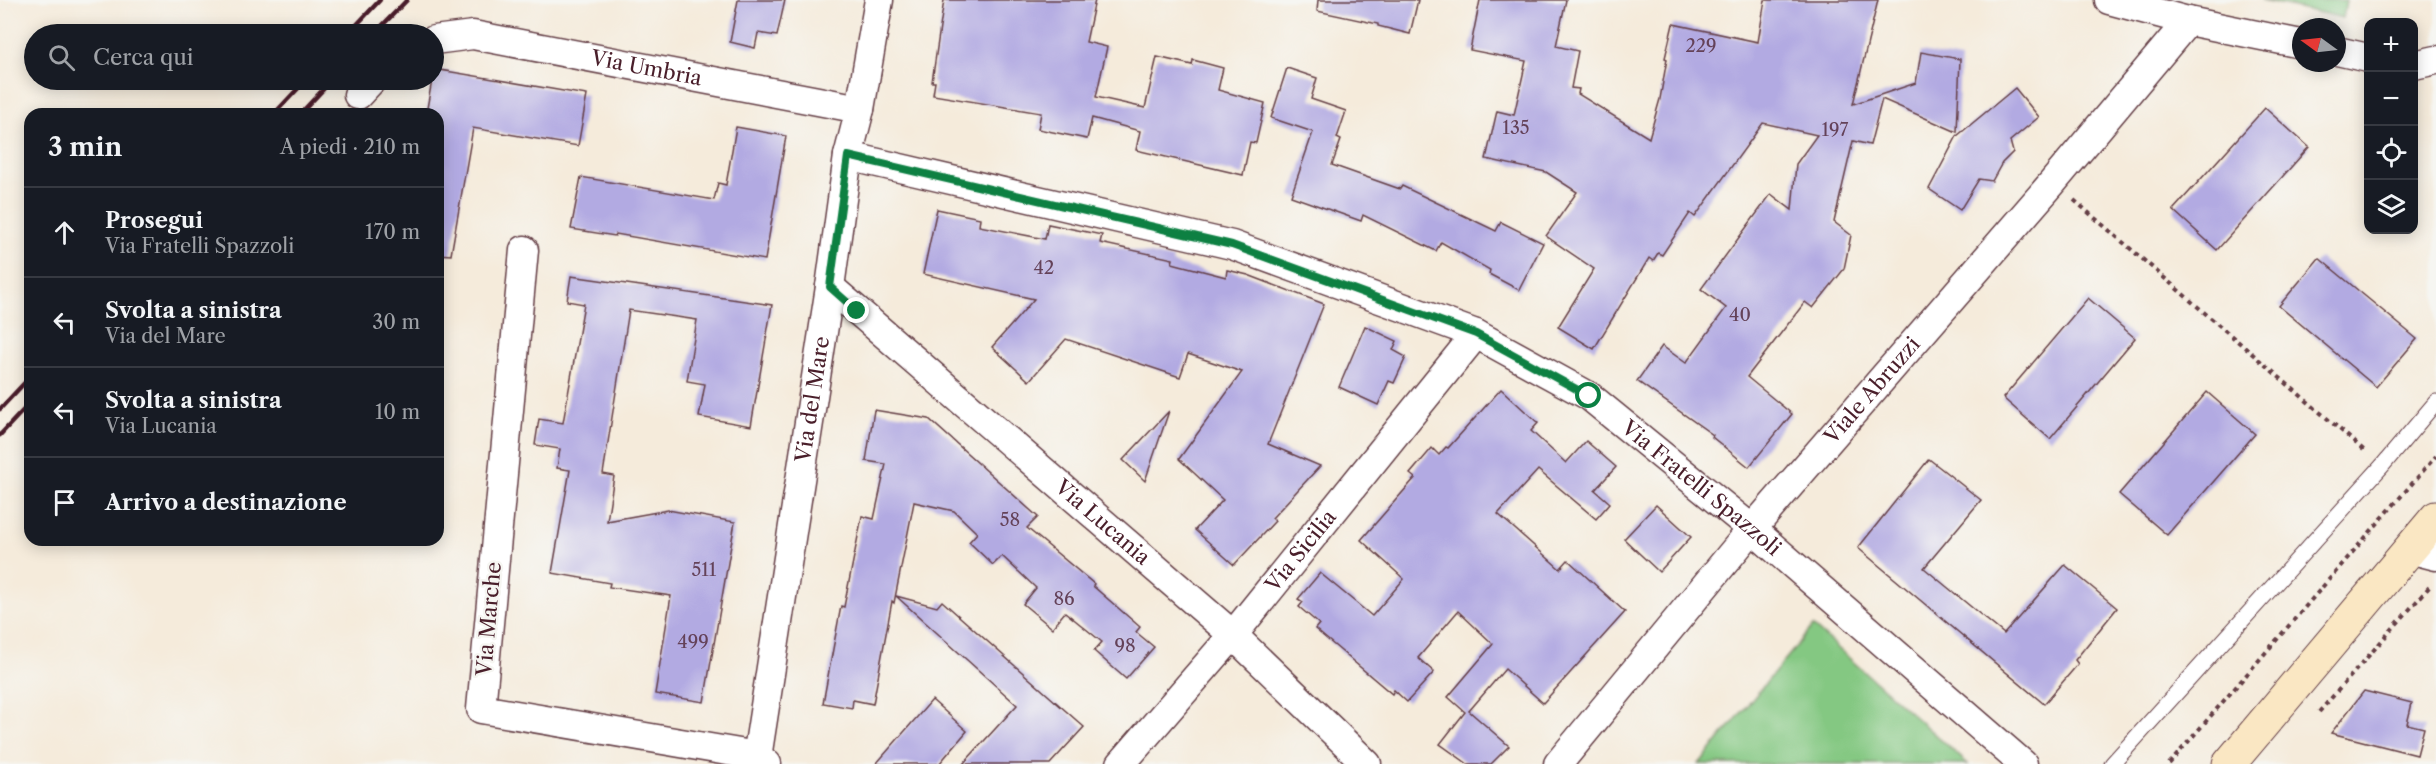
<!DOCTYPE html>
<html lang="it">
<meta charset="utf-8">
<style>
:root{--surface:#171b24;--page:#242831;--text:#f1f3f6;--muted:#9ea1a6;--line:#363941}
body{margin:0;font-family:"Libre Caslon Text",serif;background:var(--page);color:var(--text)}
.controls{position:absolute;right:18px;top:18px;display:grid;overflow:hidden;border-radius:12px;box-shadow:0 3px 15px #0003}
.controls button{width:54px;height:54px;display:grid;place-items:center;padding:0;border:0;border-bottom:2px solid var(--line);background:var(--surface);color:var(--text);font:30px sans-serif}
.compass{position:absolute;left:2292px;top:18px;width:54px;height:54px;border-radius:50%;background:var(--surface);box-shadow:0 3px 15px #0003;rotate:285deg}
.stop{position:absolute;width:18px;height:18px;margin:-14px;border:4px solid #0b8043;border-radius:50%;background:#fff}
.stop.end{background:#0b8043;border-color:#fff;box-shadow:0 2px 6px #0008}
.list{margin:0;padding:0;list-style:none}
h2{display:flex;justify-content:space-between;align-items:center;height:78px;margin:0;padding:0 24px;font-size:26px}
h2 small{font-size:20px;font-weight:400;color:var(--muted)}
.list li{display:grid;grid-template-columns:39px 1fr auto;gap:18px;align-items:center;box-sizing:border-box;height:90px;padding:0 24px;border-top:2px solid var(--line)}
.list b{display:block;font-size:22px;white-space:nowrap}
.list p{margin:0;font-size:20px;white-space:nowrap;color:var(--muted)}
.list em{font-size:20px;font-style:normal;color:var(--muted)}
.icon{flex:none;width:33px;height:33px;fill:none;stroke:currentColor;stroke-width:2;stroke-linecap:round;stroke-linejoin:round}
.map{position:relative;flex:none;width:2436px;height:764px;overflow:hidden}
.search{position:absolute;background:var(--surface);box-shadow:0 3px 15px #0003;left:24px;top:24px;width:420px;height:66px;display:flex;align-items:center;gap:15px;box-sizing:border-box;padding:0 21px;border-radius:33px;color:var(--muted);font-size:22px}
.panel{position:absolute;background:var(--surface);box-shadow:0 3px 15px #0003;left:24px;top:108px;width:420px;height:438px;border-radius:18px}
.map>svg:first-child{display:block}
.green{fill:#84c882;stroke:#677456;stroke-width:1.5}
.building{fill:#b2aae2}
.lines{fill:none;stroke-linecap:round;stroke-linejoin:round}
.service-casing{stroke:#643e45;stroke-width:17}
.minor-casing{stroke:#643e45;stroke-width:31}
.secondary-casing{stroke:#643e45;stroke-width:35}
.path{stroke:#643e45;stroke-width:4;stroke-dasharray:4.5 4.5;stroke-linecap:butt}
.service{stroke:#fff;stroke-width:15}
.minor{stroke:#fff;stroke-width:28}
.secondary{stroke:#fae7c3;stroke-width:33}
.rail{stroke:#4a1f2b;stroke-width:4.5}
.route{stroke:#0b8043;stroke-width:8}
.labels{text-anchor:middle;stroke-width:5;stroke-linejoin:round;paint-order:stroke}
.number-label{font-size:18px;fill:#644259}
.street-label{font-size:21px;fill:#4a1f2b;stroke:#f6f6f2}
</style>
<div class="map">
<svg width="2436" height="764" viewBox="0 0 2436 764">
<rect width="100%" height="100%" fill="#f6f6f2"/>
<filter id="ink" filterUnits="userSpaceOnUse"><feTurbulence type="fractalNoise" baseFrequency=".0167" numOctaves="2"/><feDisplacementMap in="SourceGraphic" scale="12" xChannelSelector="R" yChannelSelector="G"/><feConvolveMatrix kernelMatrix="1 2 1 2 8 2 1 2 1" color-interpolation-filters="sRGB"/></filter>
<filter id="wash" filterUnits="userSpaceOnUse"><feTurbulence type="fractalNoise" baseFrequency=".008" numOctaves="4" result="noise"/><feDisplacementMap in="SourceGraphic" scale="24" xChannelSelector="R" yChannelSelector="G"/><feGaussianBlur stdDeviation="1.35" result="paint"/><feColorMatrix in="noise" values="0 0 0 0 0 0 0 0 0 0 0 0 0 0 0 0 0 1.4 0 .05"/><feComposite in="paint" operator="in"/></filter>
<g filter="url(#wash)">
<rect width="100%" height="100%" fill="#f5ebdb"/>
<g class="green">
<polygon points="2262,0 2346,0 2343,18"/>
<polygon points="1813,626 1968,764 1699,764"/>
</g>
<g id="blocks">
<g class="building">
<polygon points="738,0 785,0 777,36 758,33 755,48 730,42"/>
<polygon points="944,0 1095,0 1086,42 1107,47 1096,97 1145,108 1157,57 1192,65 1193,60 1223,68 1218,90 1265,103 1256,143 1250,142 1243,175 1136,150 1140,131 1092,118 1087,139 1038,129 1041,113 933,95 935,82 932,82"/>
<polygon points="1318,0 1418,0 1410,34 1378,26 1378,24 1317,11"/>
<polygon points="1480,0 1566,0 1556,46 1578,51 1571,88 1579,89 1578,94 1649,138 1660,99 1667,59 1665,58 1673,24 1758,42 1765,0 1878,0 1853,104 1916,83 1921,52 1960,59 1957,132 1882,99 1870,145 1853,141 1834,222 1851,235 1844,269 1813,308 1805,302 1747,377 1792,414 1749,467 1712,437 1713,435 1637,381 1662,346 1686,363 1726,308 1701,289 1771,194 1792,210 1796,164 1817,135 1763,123 1695,217 1690,213 1662,255 1658,253 1653,261 1649,258 1594,349 1558,327 1594,269 1546,236 1577,192 1546,172 1486,159 1497,111 1514,115 1526,61 1470,50"/>
<polygon points="1287,68 1317,78 1311,99 1346,111 1337,138 1341,140 1332,165 1400,189 1402,186 1496,231 1501,222 1543,243 1519,290 1489,274 1490,270 1441,242 1436,251 1363,215 1361,221 1291,196 1313,132 1271,118"/>
<polygon points="434,69 587,95 578,146 473,128 451,255 438,254 438,114 426,114 432,80 434,80"/>
<polygon points="2015,88 2039,117 2010,141 2013,152 2002,163 1992,181 1979,179 1960,210 1929,189 1957,136"/>
<polygon points="2265,108 2309,147 2217,250 2173,210"/>
<polygon points="736,127 786,136 765,260 616,234 615,236 571,229 581,177 714,200 718,183 726,185"/>
<polygon points="937,209 980,218 979,226 1045,239 1048,224 1102,235 1100,243 1173,259 1172,263 1226,277 1227,270 1248,275 1324,304 1268,444 1320,466 1272,518 1275,521 1234,565 1195,530 1223,500 1179,459 1242,372 1188,354 1180,377 1066,339 1029,381 992,347 1034,299 923,274"/>
<polygon points="2319,258 2417,339 2376,387 2279,306"/>
<polygon points="571,276 772,305 751,426 699,417 705,384 687,381 697,320 629,310 603,474 614,476 607,521 668,510 735,522 704,702 655,694 671,596 609,587 610,583 552,573 570,470 557,468 560,449 535,445 539,419 563,423 584,304 567,301"/>
<polygon points="2088,298 2135,338 2050,439 2003,398"/>
<polygon points="1365,326 1397,341 1393,350 1406,357 1394,383 1389,381 1378,405 1339,387"/>
<polygon points="1501,389 1538,423 1531,431 1566,463 1586,441 1616,467 1595,490 1610,503 1596,519 1538,470 1498,514 1560,569 1568,560 1625,612 1543,703 1505,669 1469,711 1509,746 1491,764 1468,764 1440,744 1465,712 1448,697 1493,644 1458,611 1418,658 1434,672 1407,702 1394,690 1392,694 1315,629 1319,624 1299,607 1303,602 1298,599 1320,573 1372,616 1404,579 1361,540 1415,478 1410,474 1432,448 1439,455 1446,447 1448,448"/>
<polygon points="2207,392 2255,434 2167,535 2119,494"/>
<polygon points="874,410 929,419 1038,517 1027,528 1094,584 1093,586 1140,627 1136,632 1154,647 1126,679 1094,651 1102,642 1065,612 1052,628 1023,604 1036,588 1002,556 993,565 969,542 977,533 954,511 914,502 894,603 892,601 873,704 853,700 852,708 823,703 841,606 844,607 862,516 874,519 886,464 866,461"/>
<polygon points="1169,411 1145,481 1123,460"/>
<polygon points="1929,459 1981,500 1924,568 2004,634 2065,565 2117,608 2075,660 2078,664 2044,704 1858,548"/>
<polygon points="1656,505 1691,537 1659,572 1624,539"/>
<polygon points="896,596 937,607 942,601 1084,727 1050,764 963,764 1017,705"/>
<polygon points="2364,691 2412,703 2407,724 2424,728 2417,755 2331,733"/>
<polygon points="932,700 967,731 939,764 876,764"/>
</g>
</g>
</g>
<g filter="url(#ink)">
<use href="#blocks" fill-opacity="0" stroke="#643e45" stroke-width="1.5"/>
<g class="lines">
<g class="service-casing">
<polyline id="service" points="2112,764 2382,466 2436,402"/>
</g>
<g class="minor-casing">
<g id="minor">
<polyline points="2109,0 2188,21 2301,44"/>
<path id="s1" d="M 434,40 L 473,35 L 860,109"/>
<polyline points="2337,51 2368,58"/>
<polyline points="2414,65 2436,60"/>
<polyline points="358,95 372,80"/>
<path id="s2" d="M 848,156 L 1232,245 L 1476,334 L 1589,396 L 1752,529 L 2023,764"/>
<polyline points="524,250 481,709 757,756 767,764"/>
<path id="s3" d="M 830,287 L 1233,635 L 1367,764"/>
<polyline points="2409,549 2436,556"/>
<path id="s4" d="M 756,764 L 830,287 L 848,156 L 860,109 L 879,0"/>
<path id="s5" d="M 1121,764 L 1233,635 L 1476,334"/>
<path id="s6" d="M 1558,764 L 1752,529 L 2053,182 L 2188,21"/>
</g>
</g>
<g class="secondary-casing">
<polyline id="secondary" points="2229,764 2436,518"/>
</g>
<g class="path">
<polyline points="2074,200 2366,452"/>
<polyline points="2319,712 2431,585"/>
<polyline points="2169,764 2436,456"/>
</g>
<use href="#service" class="service"/>
<use href="#minor" class="minor"/>
<use href="#secondary" class="secondary"/>
<g class="rail">
<polyline points="348,34 380,0"/>
<polyline points="374,34 407,0"/>
<polyline points="274,114 306,80"/>
<polyline points="300,114 332,80"/>
<polyline points="0,409 30,377"/>
<polyline points="0,435 30,403"/>
</g>
</g>
</g>
<g class="lines" filter="url(#ink)">
<polyline class="route" points="857,311 830,287 848,156 1232,245 1476,334 1589,396"/>
</g>
<g class="labels">
<g class="number-label">
<text x="1701" y="52">229</text>
<text x="1516" y="134">135</text>
<text x="1835" y="136">197</text>
<text x="1044" y="274">42</text>
<text x="1740" y="321">40</text>
<text x="1010" y="526">58</text>
<text x="704" y="576">511</text>
<text x="1064" y="605">86</text>
<text x="693" y="648">499</text>
<text x="1125" y="652">98</text>
</g>
<g class="street-label">
<text dy="7" stroke="none"><textPath href="#s1" startOffset="216">Via Umbria</textPath></text>
<text dy="7" stroke="none"><textPath href="#s6" startOffset="488">Viale Abruzzi</textPath></text>
<text dy="7" stroke="none"><textPath href="#s4" startOffset="369">Via del Mare</textPath></text>
<text dy="7" stroke="none"><textPath href="#s2" startOffset="928">Via Fratelli Spazzoli</textPath></text>
<text dy="7" stroke="none"><textPath href="#s3" startOffset="360">Via Lucania</textPath></text>
<text dy="7" stroke="none"><textPath href="#s5" startOffset="279">Via Sicilia</textPath></text>
<text transform="translate(489 619) rotate(-85)" y="7">Via Marche</text>
</g>
</g>
</svg>
<div class="controls">
<button>+</button>
<button>−</button>
<button><svg class="icon" aria-label="locate" viewBox="0 0 24 24"><circle cx="12" cy="12" r="6"/><path d="M12 2v4M12 18v4M2 12h4M18 12h4"/></svg></button>
<button><svg class="icon" aria-label="layers" viewBox="0 0 24 24"><path d="M12 4l9 5-9 5-9-5zM3 14l9 5 9-5"/></svg></button>
</div>
<svg class="compass" viewBox="-18 -18 36 36"><path d="M0-13l5 13h-10z" fill="#e53935"/><path d="M0 13l5-13h-10z" fill="#9ea1a6"/></svg>
<div class="stop" style="left:1589px;top:396px"></div>
<div class="stop end" style="left:857px;top:311px"></div>
<div class="search"><svg class="icon" aria-label="search" viewBox="0 0 24 24"><circle cx="10" cy="10" r="6"/><path d="M15 15l6 6"/></svg>Cerca qui</div>
<section class="panel">
<h2>3 min<small>A piedi · 210 m</small></h2>
<ul class="list">
<li><svg class="icon" aria-label="ahead" viewBox="0 0 24 24"><path d="M12 20V5M6 11l6-6 6 6"/></svg><div><b>Prosegui</b><p>Via Fratelli Spazzoli</p></div><em>170 m</em></li>
<li><svg class="icon" aria-label="left" viewBox="0 0 24 24"><path d="M17 20v-9H6M10 6l-5 5 5 5"/></svg><div><b>Svolta a sinistra</b><p>Via del Mare</p></div><em>30 m</em></li>
<li><svg class="icon" aria-label="left" viewBox="0 0 24 24"><path d="M17 20v-9H6M10 6l-5 5 5 5"/></svg><div><b>Svolta a sinistra</b><p>Via Lucania</p></div><em>10 m</em></li>
<li><svg class="icon" aria-label="arrive" viewBox="0 0 24 24"><path d="M6 21V4h12l-3 4 3 4H6"/></svg><div><b>Arrivo a destinazione</b></div></li>
</ul>
</section>
</div>
